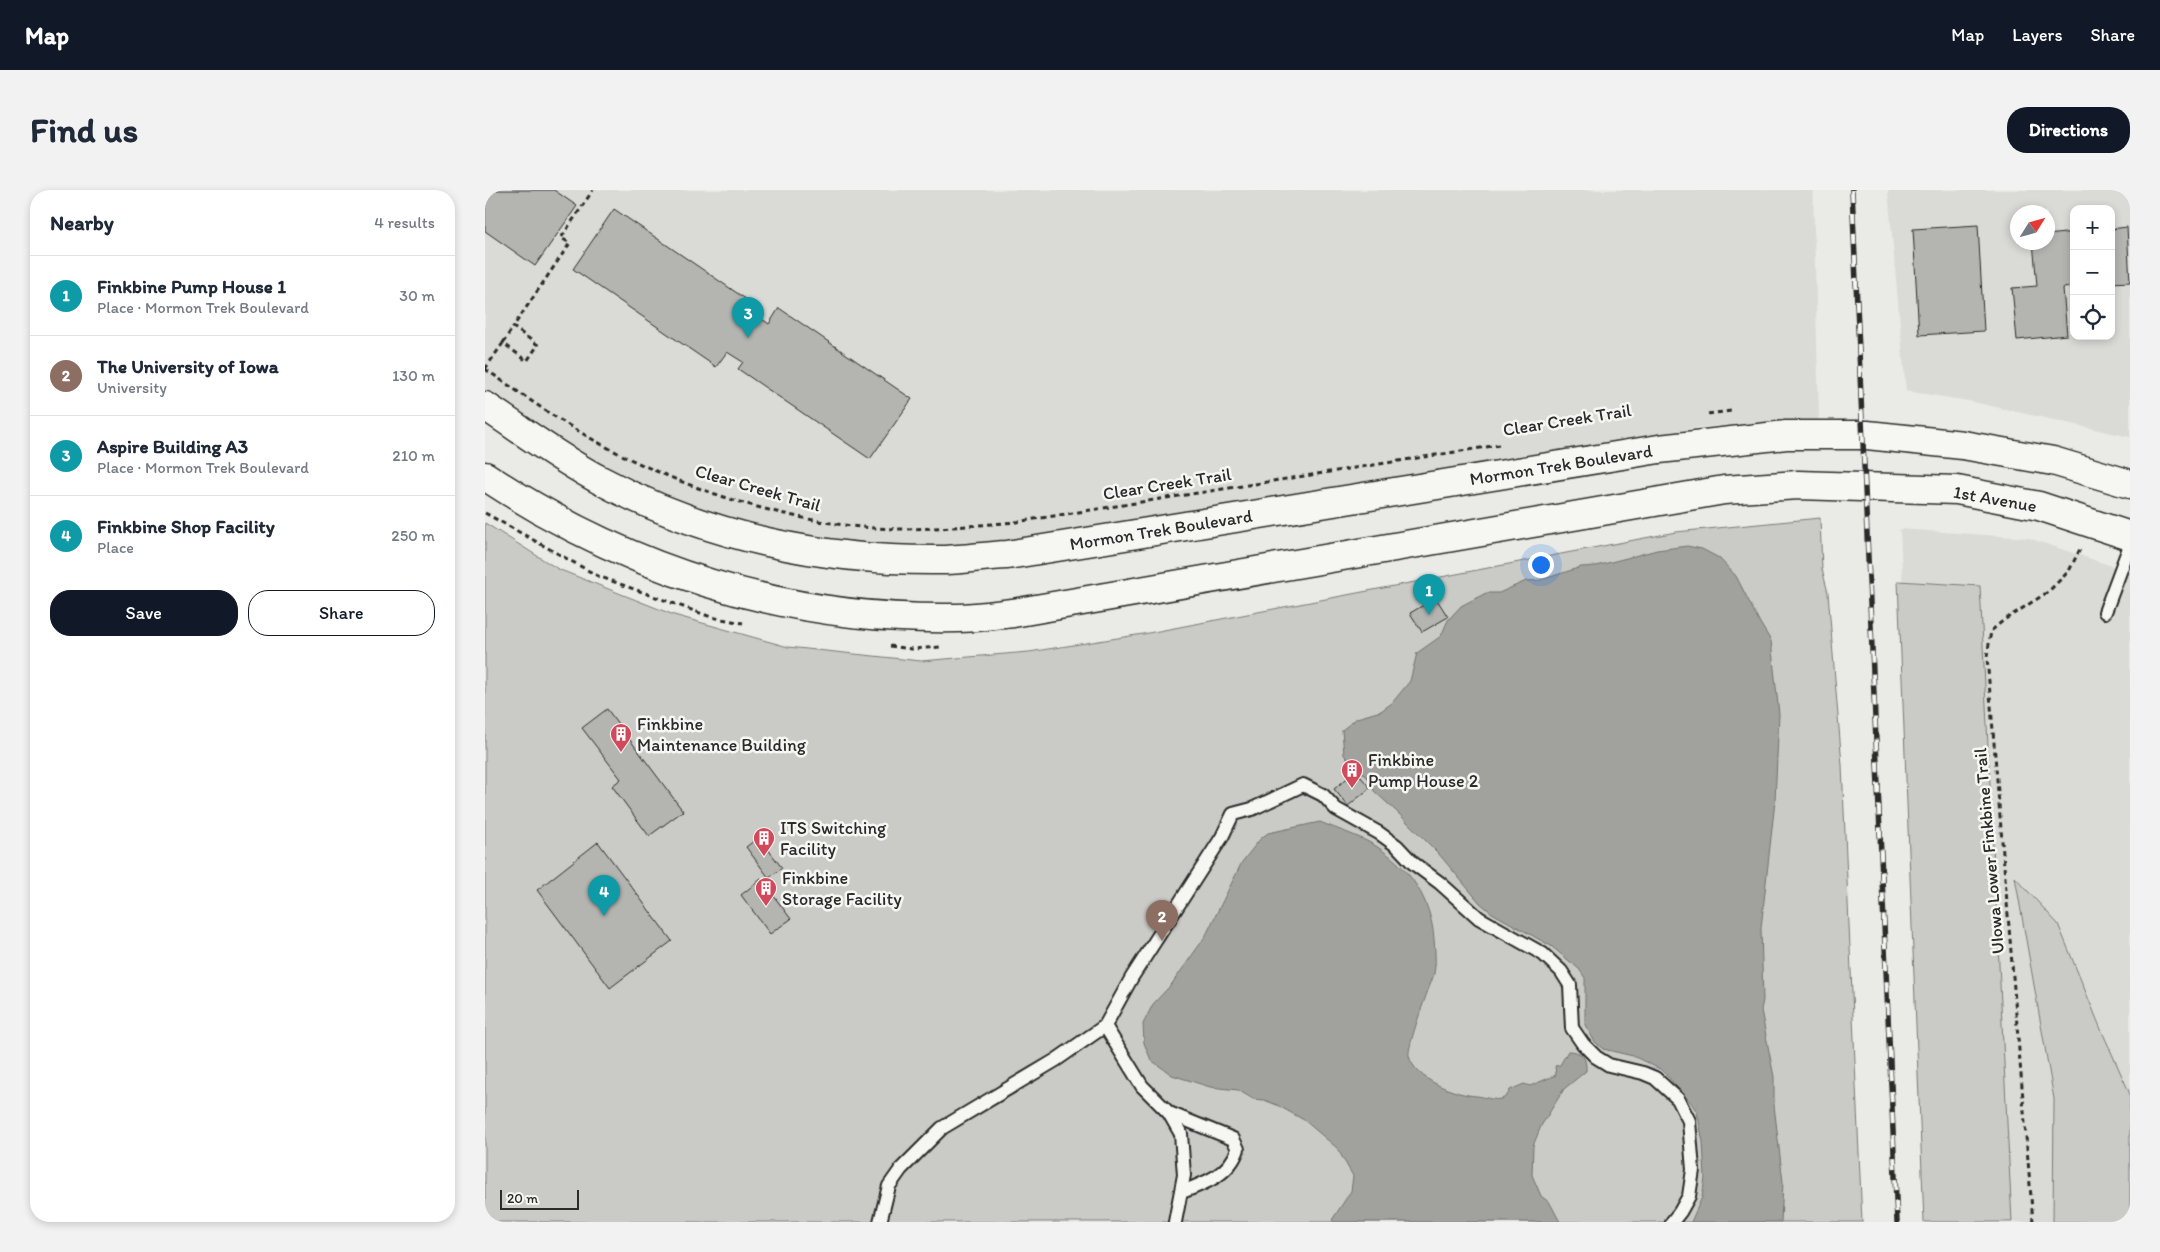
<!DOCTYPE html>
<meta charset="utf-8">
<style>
:root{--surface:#fff;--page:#f2f2f3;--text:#1f2937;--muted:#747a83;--line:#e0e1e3;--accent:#111827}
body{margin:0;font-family:Itim,sans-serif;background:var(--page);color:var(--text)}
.controls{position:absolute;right:15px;top:15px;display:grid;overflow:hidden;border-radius:10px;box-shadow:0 2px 8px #0003}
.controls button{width:45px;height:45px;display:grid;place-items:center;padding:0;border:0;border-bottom:1px solid var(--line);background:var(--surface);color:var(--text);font:25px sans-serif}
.compass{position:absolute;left:1525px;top:15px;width:45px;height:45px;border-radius:50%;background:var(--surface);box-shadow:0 2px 8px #0003;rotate:53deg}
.scale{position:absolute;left:15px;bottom:12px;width:79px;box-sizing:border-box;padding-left:5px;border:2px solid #2b2b2b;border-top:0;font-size:14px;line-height:18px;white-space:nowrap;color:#2b2b2b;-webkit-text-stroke:4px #f6f6f2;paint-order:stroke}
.you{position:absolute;left:1055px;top:374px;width:18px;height:18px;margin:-12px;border:4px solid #fff;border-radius:50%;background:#1a73e8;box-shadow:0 0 0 8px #1a73e833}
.badge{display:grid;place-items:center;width:32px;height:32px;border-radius:50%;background:var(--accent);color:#fff;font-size:16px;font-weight:700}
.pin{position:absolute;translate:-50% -41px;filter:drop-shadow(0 1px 2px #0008)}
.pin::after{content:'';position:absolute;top:26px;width:18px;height:15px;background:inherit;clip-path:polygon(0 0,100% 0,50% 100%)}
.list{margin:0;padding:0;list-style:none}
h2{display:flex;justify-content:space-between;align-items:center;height:65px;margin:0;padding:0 20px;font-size:21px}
h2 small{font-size:16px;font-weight:400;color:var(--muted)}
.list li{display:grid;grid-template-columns:32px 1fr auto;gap:15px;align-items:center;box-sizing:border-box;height:80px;padding:0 20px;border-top:1px solid var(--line)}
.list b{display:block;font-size:19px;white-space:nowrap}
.list p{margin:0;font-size:16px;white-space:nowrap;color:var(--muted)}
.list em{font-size:16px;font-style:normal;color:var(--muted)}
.actions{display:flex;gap:10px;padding:15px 20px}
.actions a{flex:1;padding:11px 0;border:1px solid var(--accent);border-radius:20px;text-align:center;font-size:18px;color:var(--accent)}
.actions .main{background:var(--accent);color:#fff}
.icon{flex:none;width:28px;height:28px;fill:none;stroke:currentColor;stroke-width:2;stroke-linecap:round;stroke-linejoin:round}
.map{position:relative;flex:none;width:1645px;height:1032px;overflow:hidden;border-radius:20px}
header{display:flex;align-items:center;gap:30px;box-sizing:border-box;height:70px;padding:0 25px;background:var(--accent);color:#fff}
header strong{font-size:24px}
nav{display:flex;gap:28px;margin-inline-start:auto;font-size:18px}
.intro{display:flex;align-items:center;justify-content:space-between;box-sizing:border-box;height:120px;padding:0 30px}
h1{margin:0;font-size:35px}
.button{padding:12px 22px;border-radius:20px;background:var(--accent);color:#fff;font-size:18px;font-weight:700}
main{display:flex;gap:30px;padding:0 30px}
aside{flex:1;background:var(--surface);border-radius:20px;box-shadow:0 2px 8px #0003}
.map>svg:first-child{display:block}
.built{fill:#dadad6;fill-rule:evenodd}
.green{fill:#cacac7;stroke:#7a7a79}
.water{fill:#a1a19e;stroke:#727270}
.building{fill:#b4b4b1;stroke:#2b2b2b}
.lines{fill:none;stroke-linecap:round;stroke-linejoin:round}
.lane-casing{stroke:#2b2b2b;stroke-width:16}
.secondary-casing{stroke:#2b2b2b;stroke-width:31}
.path{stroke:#2b2b2b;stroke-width:3;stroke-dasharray:5 4;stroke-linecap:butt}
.lane{stroke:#f6f6f2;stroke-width:12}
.secondary{stroke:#f6f6f2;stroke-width:28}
.rail-casing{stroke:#2b2b2b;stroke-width:5.5}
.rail{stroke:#f6f6f2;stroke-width:4;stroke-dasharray:11;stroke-linecap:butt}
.labels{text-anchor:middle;stroke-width:5;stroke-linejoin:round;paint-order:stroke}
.street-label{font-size:18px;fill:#2b2b2b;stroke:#f6f6f2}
.poi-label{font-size:18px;fill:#2b2b2b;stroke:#f6f6f2;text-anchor:start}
</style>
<header>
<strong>Map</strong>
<nav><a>Map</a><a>Layers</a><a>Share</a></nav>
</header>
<div class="intro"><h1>Find us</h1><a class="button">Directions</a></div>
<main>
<aside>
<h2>Nearby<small>4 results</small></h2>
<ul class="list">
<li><span class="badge" style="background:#0f9aa8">1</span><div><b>Finkbine Pump House 1</b><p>Place · Mormon Trek Boulevard</p></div><em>30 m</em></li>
<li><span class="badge" style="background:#8d6e63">2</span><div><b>The University of Iowa</b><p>University</p></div><em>130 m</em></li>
<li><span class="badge" style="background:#0f9aa8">3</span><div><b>Aspire Building A3</b><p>Place · Mormon Trek Boulevard</p></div><em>210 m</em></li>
<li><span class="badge" style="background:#0f9aa8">4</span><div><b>Finkbine Shop Facility</b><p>Place</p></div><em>250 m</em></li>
</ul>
<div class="actions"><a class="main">Save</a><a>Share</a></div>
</aside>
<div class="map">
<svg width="1645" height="1032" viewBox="0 0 1645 1032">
<rect width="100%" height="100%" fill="#eaeae6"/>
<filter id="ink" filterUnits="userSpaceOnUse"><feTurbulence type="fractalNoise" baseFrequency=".02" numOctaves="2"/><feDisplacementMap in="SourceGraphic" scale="10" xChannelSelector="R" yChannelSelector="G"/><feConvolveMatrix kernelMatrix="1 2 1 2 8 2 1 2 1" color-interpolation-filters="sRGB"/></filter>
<g filter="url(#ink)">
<g class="built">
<polygon points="0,0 1328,0 1334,231 1217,237 507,353 420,356 378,353 329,347 261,332 191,309 106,269 0,201"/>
<path d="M 1403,0 L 1645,0 L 1645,247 L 1484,211 L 1421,201 ZM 1589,19 L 1626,19 L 1626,146 L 1589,146 ZM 1532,22 L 1562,22 L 1562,52 L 1532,52 Z"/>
<polygon points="1415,339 1543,348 1645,382 1645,1032 1447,1032"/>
</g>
<g class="green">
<polygon points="1335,328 1337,379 1343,403 1357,575 1377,1032 0,1032 0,333 73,379 189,425 303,457 436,471 544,462 658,444 1191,342"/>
<polygon points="1413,391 1495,396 1527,1032 1439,1032"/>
<polygon points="1530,687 1573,734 1615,837 1645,904 1645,1032 1568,1032 1569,909"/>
</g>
<g class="water">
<polygon points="1202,356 1217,359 1234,368 1251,386 1275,433 1286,451 1294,524 1290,611 1276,738 1278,810 1276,820 1289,887 1289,915 1298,992 1296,1032 1206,1032 1217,1007 1220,988 1218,952 1212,922 1207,914 1177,880 1148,866 1118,859 1110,852 1100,835 1100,788 1094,779 1066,756 1007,723 995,713 953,663 912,622 889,601 884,589 859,565 857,540 872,528 896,521 907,513 925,491 932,463 956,446 963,430 976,416 1001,403 1014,403 1041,391 1056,390 1096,377 1111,376 1172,360"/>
<path d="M 835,632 C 854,640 874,646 891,656 C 925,678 946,709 949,749 C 950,762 952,778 947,790 C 942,802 922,857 924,866 C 930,890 971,905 992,906 C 1003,907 1019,916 1025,900 L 1039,894 L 1045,896 L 1071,885 L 1070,876 L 1075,875 L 1083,861 C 1096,861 1102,867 1101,881 L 1079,899 L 1056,936 L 1048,956 L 1047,985 L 1056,1006 L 1065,1013 L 1075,1032 L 849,1032 L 847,1030 L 866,1001 L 868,986 L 852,958 L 819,930 L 792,915 L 779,910 L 768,909 L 753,900 L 725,897 L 687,885 L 666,870 L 659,853 L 658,834 L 668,814 L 686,795 L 720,747 L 757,672 L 776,648 L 783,643 Z"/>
</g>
<g class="building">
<polygon points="0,0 69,0 92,16 50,76 0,41"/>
<polygon points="129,19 274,118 270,124 284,134 294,118 427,209 385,269 253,179 258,172 242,162 231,177 88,79"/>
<polygon points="1493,35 1499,141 1434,145 1428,39"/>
<polygon points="1642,37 1645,92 1626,93 1626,39"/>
<polygon points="1589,42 1589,97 1578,98 1582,145 1532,150 1527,98 1552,96 1548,52 1562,52 1562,45"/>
<polygon points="951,408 963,427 937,442 925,423"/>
<polygon points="122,519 198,621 164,646 127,596 136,589 97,538"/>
<polygon points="871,581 885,598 863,616 849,599"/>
<polygon points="274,647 297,678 284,688 261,657"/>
<polygon points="113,652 187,751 125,798 52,700"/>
<polygon points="276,689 306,729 285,744 256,705"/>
</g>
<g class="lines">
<g class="lane-casing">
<g id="lane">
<polyline points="1620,422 1645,355"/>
<polyline points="620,836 657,896 684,923 696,944 699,985 690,1032"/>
<path d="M 684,923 L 748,949 L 753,959 C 745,984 721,993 697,1002"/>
<polyline points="395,1032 404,996 416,979 457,938 571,870 620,836 647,787 737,647 748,624 767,619 818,595 838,605 851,619 894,643 912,656 928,673 955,693 994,728 1058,764 1076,781 1085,795 1087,838 1098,854 1111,867 1124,875 1158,883 1170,888 1193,909 1204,931 1208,980 1204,1006 1195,1022 1187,1032"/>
</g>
</g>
<g class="secondary-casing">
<g id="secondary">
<path d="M 0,216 C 38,241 75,269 115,290 C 221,347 341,372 461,370 C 481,369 502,366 522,365 L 1174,259 L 1301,245 L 1382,245 L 1478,255 L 1568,271 L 1645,294"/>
<path d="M 0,286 C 144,381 299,431 472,428 C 491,428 510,425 528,423 L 1239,300 L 1313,295 L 1472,300 L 1554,316 L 1645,346"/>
</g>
</g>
<g class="path">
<polyline points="18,153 28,137"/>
<path d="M 0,179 C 31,200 62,223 95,242 C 177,291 281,327 376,337 C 428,342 480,336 531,332 L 1014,255"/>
<polyline points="0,179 18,153 42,171 53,155 28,137 85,53 76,48 108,0"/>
<polyline points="1223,224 1246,221"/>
<polyline points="0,323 113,386 226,427 258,433"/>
<polyline points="405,456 427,459 456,457"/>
<polyline points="1548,1032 1502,467 1506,441 1519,430 1563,402 1584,381 1596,357"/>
</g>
<use href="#lane" class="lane"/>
<use href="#secondary" class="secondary"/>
<g class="rail-casing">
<polyline id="rail" points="1367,0 1412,1032"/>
</g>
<use href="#rail" class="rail"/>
</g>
</g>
<defs>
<g id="building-pin" transform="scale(1.125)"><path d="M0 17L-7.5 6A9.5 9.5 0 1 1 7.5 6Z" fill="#d1495b" stroke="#f6f6f2"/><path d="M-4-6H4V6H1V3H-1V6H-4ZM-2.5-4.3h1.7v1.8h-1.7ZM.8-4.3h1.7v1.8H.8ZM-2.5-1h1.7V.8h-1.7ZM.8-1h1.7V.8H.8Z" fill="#fff"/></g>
</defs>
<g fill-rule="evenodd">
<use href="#building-pin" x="136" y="544"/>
<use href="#building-pin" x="867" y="580"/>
<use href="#building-pin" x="279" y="648"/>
<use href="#building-pin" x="281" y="698"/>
</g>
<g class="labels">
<g class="street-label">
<text transform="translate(1082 230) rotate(-9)" y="6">Clear Creek Trail</text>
<text transform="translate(1076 275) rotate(-9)" y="6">Mormon Trek Boulevard</text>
<text transform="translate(682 294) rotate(-9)" y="6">Clear Creek Trail</text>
<text transform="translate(273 298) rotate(16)" y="6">Clear Creek Trail</text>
<text transform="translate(1510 309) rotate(10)" y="6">1st Avenue</text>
<text transform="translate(676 340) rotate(-9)" y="6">Mormon Trek Boulevard</text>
<text transform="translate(1504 661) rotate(-95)" y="6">UIowa Lower Finkbine Trail</text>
</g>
<g class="poi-label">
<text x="152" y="540">Finkbine<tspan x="152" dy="21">Maintenance Building</tspan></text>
<text x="883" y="576">Finkbine<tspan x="883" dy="21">Pump House 2</tspan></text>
<text x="295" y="644">ITS Switching<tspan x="295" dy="21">Facility</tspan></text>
<text x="297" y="694">Finkbine<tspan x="297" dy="21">Storage Facility</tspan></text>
</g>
</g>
</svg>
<div class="controls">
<button>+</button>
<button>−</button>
<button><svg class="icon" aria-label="locate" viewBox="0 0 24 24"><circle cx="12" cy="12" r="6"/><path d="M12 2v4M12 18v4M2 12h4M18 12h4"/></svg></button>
</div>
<svg class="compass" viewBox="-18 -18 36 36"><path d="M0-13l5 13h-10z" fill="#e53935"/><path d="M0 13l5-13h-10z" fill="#747a83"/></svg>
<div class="scale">20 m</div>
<div class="you"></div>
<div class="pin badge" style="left:944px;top:425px;background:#0f9aa8">1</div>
<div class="pin badge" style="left:677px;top:751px;background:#8d6e63">2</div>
<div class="pin badge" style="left:263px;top:148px;background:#0f9aa8">3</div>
<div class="pin badge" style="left:119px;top:726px;background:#0f9aa8">4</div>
</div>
</main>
